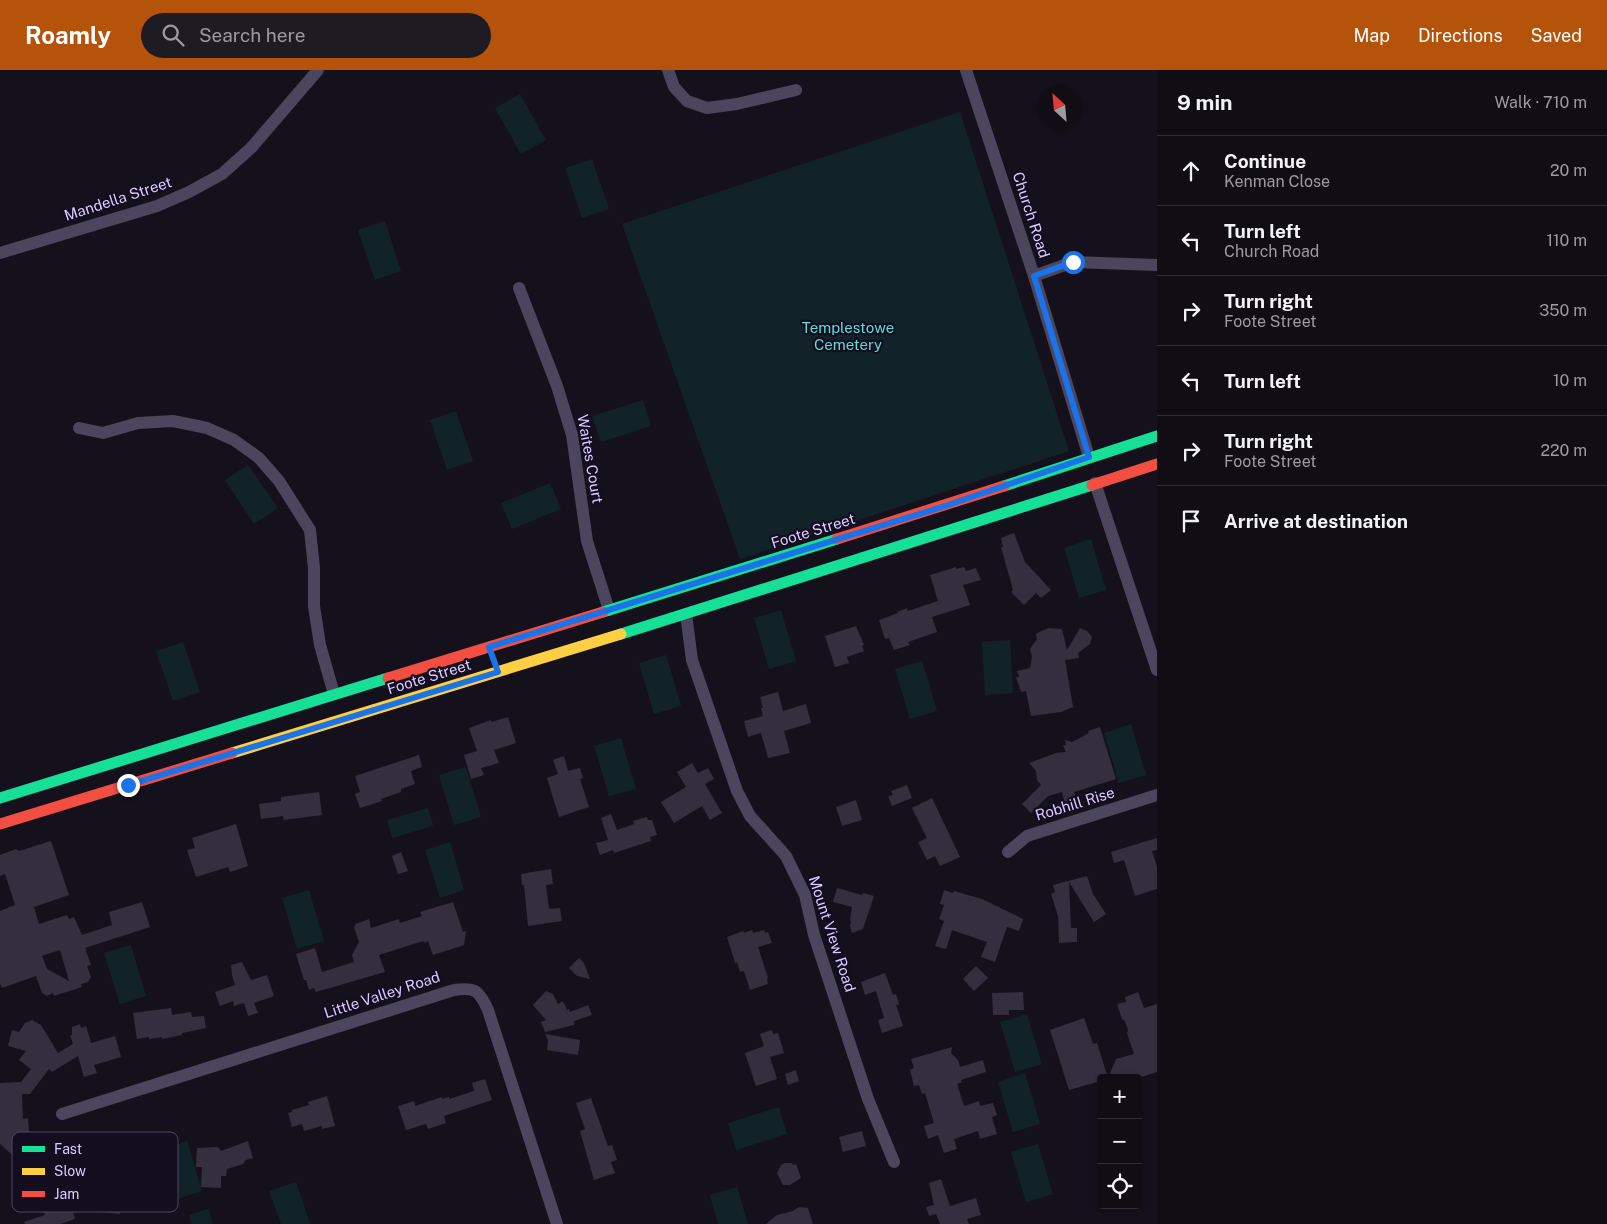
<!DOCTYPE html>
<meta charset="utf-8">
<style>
:root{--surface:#100d15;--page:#1e1b22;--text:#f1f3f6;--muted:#9c9ca0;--line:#302d34;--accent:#b45309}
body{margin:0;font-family:"Public Sans",sans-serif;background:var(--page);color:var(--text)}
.controls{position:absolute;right:15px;bottom:15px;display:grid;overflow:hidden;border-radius:5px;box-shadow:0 1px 4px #0004}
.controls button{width:45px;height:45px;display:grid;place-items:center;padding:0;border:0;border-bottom:1px solid var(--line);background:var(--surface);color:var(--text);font:25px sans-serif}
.compass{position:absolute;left:1037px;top:15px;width:45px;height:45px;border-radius:50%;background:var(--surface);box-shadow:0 1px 4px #0004;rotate:334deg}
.stop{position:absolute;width:15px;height:15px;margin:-11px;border:4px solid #1a73e8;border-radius:50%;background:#fff}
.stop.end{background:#1a73e8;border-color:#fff;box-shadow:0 1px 5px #0008}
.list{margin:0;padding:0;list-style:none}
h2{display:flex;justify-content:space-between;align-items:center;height:65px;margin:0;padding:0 20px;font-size:21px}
h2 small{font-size:16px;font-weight:400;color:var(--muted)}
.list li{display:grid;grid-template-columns:32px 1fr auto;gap:15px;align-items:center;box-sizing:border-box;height:70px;padding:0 20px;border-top:1px solid var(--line)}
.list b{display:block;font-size:19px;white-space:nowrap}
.list p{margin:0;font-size:16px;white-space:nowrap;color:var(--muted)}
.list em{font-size:16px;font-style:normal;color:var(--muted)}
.icon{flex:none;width:28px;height:28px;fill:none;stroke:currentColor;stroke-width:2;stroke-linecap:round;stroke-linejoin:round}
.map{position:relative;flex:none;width:1157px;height:1154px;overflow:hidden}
header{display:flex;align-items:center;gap:30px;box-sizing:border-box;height:70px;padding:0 25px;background:var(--accent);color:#fff}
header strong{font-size:24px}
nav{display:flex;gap:28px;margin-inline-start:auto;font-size:18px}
.search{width:350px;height:45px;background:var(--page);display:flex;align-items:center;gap:12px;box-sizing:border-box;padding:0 18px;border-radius:28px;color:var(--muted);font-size:19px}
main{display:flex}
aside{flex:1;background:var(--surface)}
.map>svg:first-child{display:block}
.green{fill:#112328}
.building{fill:#342e3e;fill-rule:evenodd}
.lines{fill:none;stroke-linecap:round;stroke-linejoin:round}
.street{stroke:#4b455d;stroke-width:12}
.fast{stroke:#16e098;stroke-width:11}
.slow{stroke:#ffcf43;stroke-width:11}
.jam{stroke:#f24e42;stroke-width:11}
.route{stroke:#1a73e8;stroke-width:6}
.labels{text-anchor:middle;stroke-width:4.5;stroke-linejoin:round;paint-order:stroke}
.street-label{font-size:15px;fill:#dbccff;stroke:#140d20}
.park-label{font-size:15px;fill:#58dfd7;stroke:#140d20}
.key{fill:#140d20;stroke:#504663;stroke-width:1}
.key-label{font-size:14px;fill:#dbccff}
</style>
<header>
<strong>Roamly</strong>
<div class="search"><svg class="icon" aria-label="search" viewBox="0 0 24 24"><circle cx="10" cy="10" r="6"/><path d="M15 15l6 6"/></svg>Search here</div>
<nav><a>Map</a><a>Directions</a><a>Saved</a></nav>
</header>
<main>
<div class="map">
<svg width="1157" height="1154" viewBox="0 0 1157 1154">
<rect width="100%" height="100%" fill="#15111c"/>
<g class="green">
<polygon points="520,24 546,70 521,84 495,38"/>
<polygon points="960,42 1069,381 740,489 622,154"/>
<polygon points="592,89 609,139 582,148 565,98"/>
<polygon points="385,151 401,201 375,210 358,160"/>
<polygon points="643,330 651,356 601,372 592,346"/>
<polygon points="456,341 473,391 447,400 430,350"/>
<polygon points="248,395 278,438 254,454 225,410"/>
<polygon points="550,413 561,439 512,459 501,433"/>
<polygon points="1091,469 1106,520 1079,528 1064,478"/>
<polygon points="781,540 796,591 769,599 754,548"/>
<polygon points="1010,570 1013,623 985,625 982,572"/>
<polygon points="183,572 200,622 173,631 156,581"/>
<polygon points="666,585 681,636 654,644 639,593"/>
<polygon points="922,591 937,641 910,649 895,599"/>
<polygon points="1131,654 1146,705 1119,713 1104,663"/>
<polygon points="621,668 636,719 609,726 594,676"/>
<polygon points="466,697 481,747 454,755 439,705"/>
<polygon points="428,738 433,756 392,768 387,750"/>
<polygon points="450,772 464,820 440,828 425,780"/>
<polygon points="309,820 324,871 297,879 282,828"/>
<polygon points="131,875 146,926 120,934 104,883"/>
<polygon points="1027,944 1042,994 1015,1002 1000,952"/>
<polygon points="1025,1003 1040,1054 1013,1062 998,1012"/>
<polygon points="779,1037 787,1064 736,1080 728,1053"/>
<polygon points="187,1071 202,1121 175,1130 160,1079"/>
<polygon points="1038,1074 1053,1124 1026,1132 1011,1082"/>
<polygon points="296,1112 310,1154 281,1154 269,1121"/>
<polygon points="737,1117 748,1154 718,1154 710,1125"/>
<polygon points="208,1139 213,1154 192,1154 189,1145"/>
</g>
<g class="building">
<polygon points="1014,463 1025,492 1051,520 1041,528 1036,523 1024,535 1011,522 1013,520 1001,477 1003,477 1001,468"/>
<polygon points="956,497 956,499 964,497 966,501 976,498 977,501 981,510 963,515 970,535 932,547 937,562 908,572 910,575 894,580 889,568 885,569 879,550 898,543 897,542 907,538 908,541 938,531 930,505"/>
<polygon points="856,556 864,575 862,576 864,581 847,587 849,593 835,597 825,566"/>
<polygon points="1048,558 1062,559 1067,580 1080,558 1087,561 1092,567 1090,574 1078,583 1079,588 1065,590 1073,637 1061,642 1031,646 1026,621 1021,622 1016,607 1019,607 1017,601 1030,598 1032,587 1030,579 1037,569 1036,564"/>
<polygon points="778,622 783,641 806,634 811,653 784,661 790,683 768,688 761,663 748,667 744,651 763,646 761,638 763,638 760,627"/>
<polygon points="508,647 516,673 494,680 499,693 481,698 484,705 471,709 464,685 477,681 469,658 491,650 491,652"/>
<polygon points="1100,657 1116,709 1074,722 1077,730 1065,734 1062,722 1048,726 1031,743 1022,734 1041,715 1037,710 1036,701 1029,693 1056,683 1066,682 1063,675 1066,675 1065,670 1072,672 1089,663 1088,661"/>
<polygon points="419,685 422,697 411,701 415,714 401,719 401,722 381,729 382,731 360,738 355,724 360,722 355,706"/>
<polygon points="564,686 568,701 580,698 583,708 580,709 589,737 559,747 547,708 558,704 553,690"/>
<polygon points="692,693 698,703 708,698 714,709 705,714 722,743 710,750 702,736 674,753 661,732 686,717 677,702"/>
<polygon points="907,715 912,728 892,736 888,726 893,725 891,721"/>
<polygon points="319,722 322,745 284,750 283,746 261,749 259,734 281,731 281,727"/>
<polygon points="932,728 960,787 940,796 935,786 927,790 918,772 927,768 912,738"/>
<polygon points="856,730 862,750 842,756 836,737"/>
<polygon points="611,744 617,760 634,754 633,751 647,747 648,750 652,750 657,765 650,767 651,771 614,783 613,780 600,785 596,773 608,770 601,748"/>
<polygon points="236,754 248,796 230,802 228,797 196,807 187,780 195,778 192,768"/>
<polygon points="1157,768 1157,780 1152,781 1157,797 1157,819 1135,826 1124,790 1114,793 1111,782"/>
<path d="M 51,771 L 69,825 L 34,837 L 39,854 L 67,845 L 69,849 L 74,847 L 82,865 L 112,855 L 109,842 L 142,832 L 150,857 L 85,878 L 91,895 L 87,896 L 91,907 L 88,912 L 81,914 L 82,917 L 54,926 L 53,923 L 47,926 L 42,923 L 36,906 L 2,918 L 0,913 L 0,841 L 15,835 L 5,804 L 0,806 L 0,785 L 16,779 L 19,781 ZM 60,880 L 69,911 L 47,899 L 42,886 Z"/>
<polygon points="401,782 408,801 398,804 392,786"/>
<polygon points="551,799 553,814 546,815 549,839 560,838 562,851 528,856 524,815 522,815 521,804"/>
<polygon points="1087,806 1093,824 1106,844 1094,852 1069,812 1071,858 1077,858 1077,872 1059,873 1058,846 1051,824 1055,822 1053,815"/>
<polygon points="837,818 862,825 863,823 874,826 863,859 852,863 850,856 851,851 850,851 852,837 833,832"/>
<polygon points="944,820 953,823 954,821 982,829 1023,849 1019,861 1007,857 995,892 981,887 987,872 952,860 946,879 935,876 944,851 939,849 944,835 940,834"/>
<polygon points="453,832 463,862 466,861 464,875 433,885 428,871 424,873 423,871 379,885 385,902 316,922 314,918 309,920 306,910 304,910 296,884 315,878 322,902 354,892 352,885 359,872 354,857 356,854 369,849 371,858 399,849 400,853 422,846 420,842"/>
<polygon points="752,860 753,863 764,860 765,863 768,862 772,873 758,877 768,908 767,909 768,914 750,920 744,901 740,902 737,892 735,893 727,867 743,861 744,863"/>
<polygon points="579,888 584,893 590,909 577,906 569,898"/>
<polygon points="242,892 251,910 267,905 274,926 254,933 258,943 248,946 244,933 234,936 233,931 220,936 215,922 235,915 232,905 231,895"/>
<polygon points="976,896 988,908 974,921 963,909"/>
<polygon points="885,903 893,925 896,924 899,934 896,935 903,956 882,963 878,950 884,948 876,921 865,925 861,912"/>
<polygon points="546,921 553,924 558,934 563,931 567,940 569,939 570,942 588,935 592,945 574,951 574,955 545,962 541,952 546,950 533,935"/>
<polygon points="1023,922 1024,940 1009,940 1009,945 993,945 992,923"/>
<polygon points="1138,922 1144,938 1157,934 1157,1002 1138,1008 1108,1008 1116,989 1134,984 1127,963 1128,960 1125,951 1122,949 1117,934 1126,932 1125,927"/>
<polygon points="171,938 172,945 191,942 192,947 204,946 206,958 182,963 182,965 162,969 162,967 149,969 149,967 137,969 133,943"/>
<polygon points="1084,948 1093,974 1097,973 1108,1008 1101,1008 1101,1011 1069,1020 1050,960"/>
<polygon points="32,950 41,955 58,983 73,974 70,965 72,965 72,957 80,954 81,958 86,956 91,973 115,966 121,987 94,995 97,1003 84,1007 78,986 52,1002 49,999 30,1024 22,1024 23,1049 28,1048 29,1060 32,1067 41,1075 39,1077 44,1081 24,1103 14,1094 18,1090 0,1074 0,1013 21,1012 31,999 19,990 26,981 8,976 12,960 19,962 25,953"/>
<polygon points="772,960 773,964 778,963 784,983 770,987 777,1009 756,1016 745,983 764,976 760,964"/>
<polygon points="545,964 580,970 578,985 547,980 548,970"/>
<polygon points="952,977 951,983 958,990 960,997 983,990 986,1002 961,1010 962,1012 957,1014 964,1036 979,1031 980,1036 993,1033 997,1045 992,1047 997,1064 980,1069 978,1061 954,1069 957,1079 944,1083 938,1065 928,1069 924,1056 934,1053 925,1023 922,1024 919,1015 914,1016 910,1000 914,998 911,989"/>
<polygon points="796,1000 799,1011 788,1015 785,1004"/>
<polygon points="485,1009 492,1030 444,1046 446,1053 428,1059 426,1054 406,1060 398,1036 414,1031 415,1036 442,1027 442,1029 449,1027 449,1029 474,1021 472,1013"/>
<polygon points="327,1026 335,1056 322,1059 322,1056 304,1061 302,1054 292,1057 288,1043 292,1042 292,1040 309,1035 308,1032"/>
<polygon points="591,1028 608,1076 612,1075 617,1090 611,1092 615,1103 594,1110 580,1061 585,1059 576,1033"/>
<polygon points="862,1061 866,1076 843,1082 839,1067"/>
<polygon points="248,1071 253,1088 246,1090 243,1094 227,1099 226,1106 221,1106 221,1118 201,1117 202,1097 196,1097 197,1078 218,1077 221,1081"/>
<polygon points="785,1093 792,1093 793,1095 796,1094 801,1108 790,1115 783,1115 777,1103 781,1095"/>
<polygon points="941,1109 950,1136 976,1128 981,1145 967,1149 969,1154 940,1154 936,1144 929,1146 926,1137 934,1135 929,1113"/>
<polygon points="67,1116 70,1116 76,1120 122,1126 120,1144 72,1139 75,1149 60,1154 25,1154 24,1152 45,1145 38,1126"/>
<polygon points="799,1137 808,1138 813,1154 766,1154 777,1145 793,1141"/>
</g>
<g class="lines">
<g class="street">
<polyline points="668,0 674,17 687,31 707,38 737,34 796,20"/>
<polyline points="966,0 1034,206 1089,387"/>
<polyline points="0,183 157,136 189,122 222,104 251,78 318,0"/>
<polyline points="1034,206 1073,192 1157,195"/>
<polyline points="519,218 557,316 572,365 587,471 609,540"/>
<polyline points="79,358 103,363 138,353 173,351 207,358 234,370 259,388 279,411 310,460 314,498 314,536 320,575 334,624"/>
<polyline points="1095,413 1157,600"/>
<polyline points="686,544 692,590 737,721 750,746 786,786 805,825 814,865 868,1029 894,1092"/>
<polyline points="1008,782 1027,766 1157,725"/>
<path d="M 62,1044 L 454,920 C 475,917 479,920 488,940 L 557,1154"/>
</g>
<g class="fast">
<polyline points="1004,416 1157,366"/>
<polyline points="603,542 837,469"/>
<polyline points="621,564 1092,415"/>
<polyline points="0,728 388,608"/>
</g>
<polyline class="slow" points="232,683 621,564"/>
<g class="jam">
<polyline points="1092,415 1157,394"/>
<polyline points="837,469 1004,416"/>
<polyline points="388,608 603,542"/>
<polyline points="0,754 232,683"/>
</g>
</g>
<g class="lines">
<polyline class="route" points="128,715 498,602 489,577 942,437 1089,387 1034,206 1073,192"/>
</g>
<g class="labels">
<g class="street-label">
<text transform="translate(118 129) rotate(-18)" y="5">Mandella Street</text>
<text transform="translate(1031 145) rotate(72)" y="5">Church Road</text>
<text transform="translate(590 389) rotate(80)" y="5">Waites Court</text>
<text transform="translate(813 461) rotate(-17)" y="5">Foote Street</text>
<text transform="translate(429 607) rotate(-17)" y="5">Foote Street</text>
<text transform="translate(1075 734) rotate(-17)" y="5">Robhill Rise</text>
<text transform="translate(832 864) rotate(72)" y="5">Mount View Road</text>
<text transform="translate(382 925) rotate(-18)" y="5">Little Valley Road</text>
</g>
<g class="park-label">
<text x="848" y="263">Templestowe<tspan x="848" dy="17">Cemetery</tspan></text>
</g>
</g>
<rect x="12" y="1062" width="166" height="80" rx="8" class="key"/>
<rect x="22" y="1076" width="23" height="6" fill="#16e098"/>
<rect x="22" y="1098" width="23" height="7" fill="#ffcf43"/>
<rect x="22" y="1121" width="23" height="6" fill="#f24e42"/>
<g class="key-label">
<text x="54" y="1084">Fast</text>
<text x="54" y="1106">Slow</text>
<text x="54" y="1129">Jam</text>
</g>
</svg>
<div class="controls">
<button>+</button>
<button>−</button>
<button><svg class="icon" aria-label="locate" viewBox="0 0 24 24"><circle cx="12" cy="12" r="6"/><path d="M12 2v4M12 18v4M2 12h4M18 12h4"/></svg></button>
</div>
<svg class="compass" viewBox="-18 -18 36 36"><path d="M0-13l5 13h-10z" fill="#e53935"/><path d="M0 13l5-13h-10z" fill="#9c9ca0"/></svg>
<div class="stop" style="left:1073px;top:192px"></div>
<div class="stop end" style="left:128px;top:715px"></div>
</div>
<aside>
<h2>9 min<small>Walk · 710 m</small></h2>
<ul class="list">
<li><svg class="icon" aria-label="ahead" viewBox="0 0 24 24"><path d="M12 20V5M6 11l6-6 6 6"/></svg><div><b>Continue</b><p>Kenman Close</p></div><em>20 m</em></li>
<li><svg class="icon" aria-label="left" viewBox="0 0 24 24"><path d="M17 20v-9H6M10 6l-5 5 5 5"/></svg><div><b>Turn left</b><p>Church Road</p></div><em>110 m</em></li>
<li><svg class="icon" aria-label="right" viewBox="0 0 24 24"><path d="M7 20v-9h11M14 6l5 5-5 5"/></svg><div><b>Turn right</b><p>Foote Street</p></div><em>350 m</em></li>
<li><svg class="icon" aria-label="left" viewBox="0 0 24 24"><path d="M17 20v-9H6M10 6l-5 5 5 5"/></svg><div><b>Turn left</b></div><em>10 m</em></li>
<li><svg class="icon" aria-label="right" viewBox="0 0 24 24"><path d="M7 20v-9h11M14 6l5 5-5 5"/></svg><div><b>Turn right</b><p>Foote Street</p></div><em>220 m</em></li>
<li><svg class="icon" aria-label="arrive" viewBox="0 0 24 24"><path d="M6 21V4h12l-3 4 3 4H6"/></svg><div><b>Arrive at destination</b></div></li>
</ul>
</aside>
</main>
